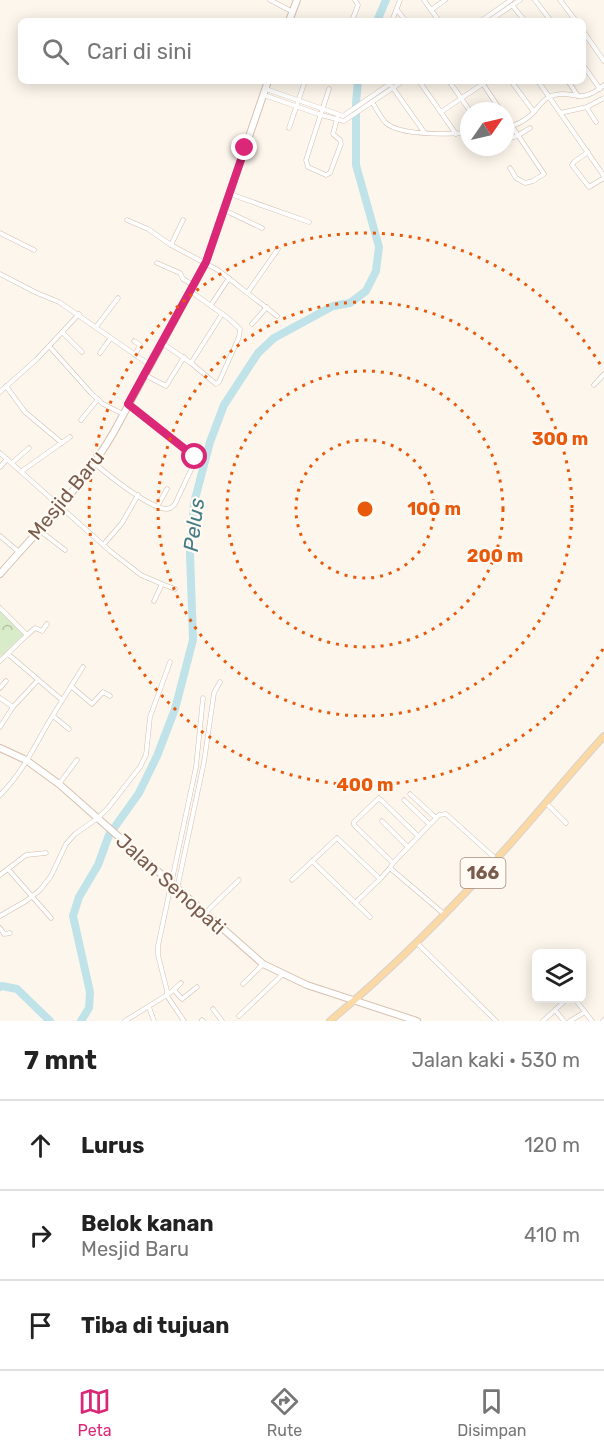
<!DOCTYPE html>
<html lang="id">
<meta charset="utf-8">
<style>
:root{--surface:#fff;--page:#f6f6f6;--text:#222;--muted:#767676;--line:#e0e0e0;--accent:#db2777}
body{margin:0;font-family:Rubik,sans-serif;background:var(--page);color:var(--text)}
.controls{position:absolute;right:18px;bottom:18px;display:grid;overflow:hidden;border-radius:9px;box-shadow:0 3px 15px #0003}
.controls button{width:54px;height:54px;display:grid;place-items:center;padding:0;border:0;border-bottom:2px solid var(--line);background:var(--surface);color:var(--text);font:30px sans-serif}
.compass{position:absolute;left:460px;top:102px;width:54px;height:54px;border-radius:50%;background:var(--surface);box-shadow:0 3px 15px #0003;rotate:56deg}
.stop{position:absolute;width:18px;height:18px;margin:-14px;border:4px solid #db2777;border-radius:50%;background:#fff}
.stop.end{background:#db2777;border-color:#fff;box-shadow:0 2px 6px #0008}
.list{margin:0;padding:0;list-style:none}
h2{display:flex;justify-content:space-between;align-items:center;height:78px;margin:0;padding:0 24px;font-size:26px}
h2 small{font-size:20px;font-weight:400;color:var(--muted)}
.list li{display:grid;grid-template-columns:39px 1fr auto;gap:18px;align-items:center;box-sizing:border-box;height:90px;padding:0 24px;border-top:2px solid var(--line)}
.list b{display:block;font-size:22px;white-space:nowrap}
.list p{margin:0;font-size:20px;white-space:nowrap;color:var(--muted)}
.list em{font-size:20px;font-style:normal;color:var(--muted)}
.icon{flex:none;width:33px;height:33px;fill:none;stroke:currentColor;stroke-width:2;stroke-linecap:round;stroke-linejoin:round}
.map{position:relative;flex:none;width:604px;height:1021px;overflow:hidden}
.search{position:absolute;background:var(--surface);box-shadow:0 3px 15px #0003;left:18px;right:18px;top:18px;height:66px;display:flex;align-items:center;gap:15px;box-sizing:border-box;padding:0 21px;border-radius:9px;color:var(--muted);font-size:22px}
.sheet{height:348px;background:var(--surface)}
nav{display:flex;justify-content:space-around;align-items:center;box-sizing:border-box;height:84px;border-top:2px solid var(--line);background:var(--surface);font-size:16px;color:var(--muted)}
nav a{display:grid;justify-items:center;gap:3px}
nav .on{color:var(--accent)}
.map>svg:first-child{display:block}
.park{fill:url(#park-crowns)}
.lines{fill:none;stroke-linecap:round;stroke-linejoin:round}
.river{stroke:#bfe3e8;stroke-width:8}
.street-casing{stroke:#d1beb0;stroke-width:5}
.secondary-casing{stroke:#d6c0b0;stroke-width:8}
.primary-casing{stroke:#dad1cd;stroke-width:8}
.street{stroke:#fff;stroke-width:4}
.secondary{stroke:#fff;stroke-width:6}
.primary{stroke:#fbd9a5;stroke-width:6}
.route{stroke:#db2777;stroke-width:8}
.ring{fill:none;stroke:#e8590c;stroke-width:3;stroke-dasharray:3 6}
.labels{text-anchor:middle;stroke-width:4.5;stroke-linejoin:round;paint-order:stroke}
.shield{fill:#fffaf3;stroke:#a28b7f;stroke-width:1.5}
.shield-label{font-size:18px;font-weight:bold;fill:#7a5c4d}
.street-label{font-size:20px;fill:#7a5c4d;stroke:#fffaf3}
.water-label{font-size:21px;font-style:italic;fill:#437c86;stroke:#fffaf3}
.centre{fill:#e8590c;stroke:#fffaf3;stroke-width:3}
.ring-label{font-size:18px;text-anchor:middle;font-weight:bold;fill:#e8590c;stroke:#fffaf3;stroke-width:4.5;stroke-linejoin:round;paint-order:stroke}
</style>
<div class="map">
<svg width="604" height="1021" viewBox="0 0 604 1021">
<defs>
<pattern id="park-crowns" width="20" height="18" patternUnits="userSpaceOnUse" patternTransform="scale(1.5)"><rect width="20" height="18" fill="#d8ecc9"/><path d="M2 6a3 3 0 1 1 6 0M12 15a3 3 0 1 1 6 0" fill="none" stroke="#b4c2a5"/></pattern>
</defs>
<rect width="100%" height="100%" fill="#fdf6ec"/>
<polygon class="park" points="0,605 23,628 25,634 0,657"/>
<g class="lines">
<g class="river">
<polyline points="377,21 386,0"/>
<polyline points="0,987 2,986 17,989 50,1021"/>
<polyline points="81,1021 89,1008 90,992 73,916 79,897 98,865 109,835 139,793 157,756 175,709 193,640 190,553 194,503 210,442 224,405 258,353 274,338 333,306 350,303 366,291 376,271 379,247 356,165 356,103 358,81"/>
</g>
<g class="street-casing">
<g id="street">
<polyline points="270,0 293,12"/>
<polyline points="424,0 439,21"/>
<polyline points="535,0 551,21"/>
<polyline points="560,0 576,21"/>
<polyline points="512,5 525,21"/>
<polyline points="397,10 406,21"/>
<polyline points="431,10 445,0"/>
<polyline points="352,21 358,5 355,0"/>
<polyline points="392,21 400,0"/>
<polyline points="481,21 511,0"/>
<polyline points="489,21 520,0"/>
<polyline points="583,31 604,61"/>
<polyline points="583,65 600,89"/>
<polyline points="388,81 424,132"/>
<polyline points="419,81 456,134"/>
<polyline points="449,81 470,111"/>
<polyline points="481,81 501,111"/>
<polyline points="511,81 534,112"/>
<polyline points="538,81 604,176"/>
<polyline points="568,81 578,96"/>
<polyline points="266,89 343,116 394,81"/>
<polyline points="329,89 306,160 308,167 326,175 330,173 341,144 340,140 333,134 338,115"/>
<polyline points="264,95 321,115 344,121 403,81"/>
<path d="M 372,102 C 376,108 380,116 385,122 C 398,136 450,134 469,133"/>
<polyline points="587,108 596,122"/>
<polyline points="441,112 487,81"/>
<polyline points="560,113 587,107 604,98"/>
<polyline points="505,116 544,174 533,181 525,183 516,178 510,168"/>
<polyline points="289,128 305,81"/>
<path d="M 505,128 C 514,126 523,122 531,115 C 538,109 541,100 551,96 C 574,88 578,107 604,85"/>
<polyline points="505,140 517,136 530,128"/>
<polyline points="588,152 574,162 572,165 589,187 604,178"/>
<polyline points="230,194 309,222"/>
<polyline points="224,210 262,228"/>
<polyline points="127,220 148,229 171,245 218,270 277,316"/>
<polyline points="0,233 34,250"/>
<polyline points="171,245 183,220"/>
<polyline points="157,263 180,273 183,279 193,285"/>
<polyline points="0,274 37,293 59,302 150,365"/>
<polyline points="248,292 278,249"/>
<polyline points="211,305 229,278"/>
<polyline points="252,324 267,307"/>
<polyline points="96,327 118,298"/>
<polyline points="62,332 82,352"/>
<polyline points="134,341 140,345 135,355"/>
<polyline points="162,343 191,363 216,384 219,382 239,337 240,329 228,318 190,291"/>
<polyline points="49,346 91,393 103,404 123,414"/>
<polyline points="100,353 110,339"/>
<polyline points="191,363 222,314"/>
<polyline points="145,375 166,386 184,357"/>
<polyline points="594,385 604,374"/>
<polyline points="6,386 25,412 62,443"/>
<polyline points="0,392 37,359 79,314"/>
<polyline points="81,420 98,399"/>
<polyline points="0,453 110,551 141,575 162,584"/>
<polyline points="12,463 29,448"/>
<path d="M 94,463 C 107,474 150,509 167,509 C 171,509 172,507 175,504 L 196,459 L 129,405"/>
<polyline points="0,467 7,459"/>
<polyline points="22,471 70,437"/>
<polyline points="158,505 167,489"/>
<polyline points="39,530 65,550"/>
<polyline points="0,536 19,552"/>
<polyline points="104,544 122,523 138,495"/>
<polyline points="154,601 162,584 175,589"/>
<polyline points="0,608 27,635 0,661"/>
<polyline points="27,635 35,628 42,631 47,624"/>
<polyline points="8,654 62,700"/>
<polyline points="71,686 92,704 103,692 110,696"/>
<polyline points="0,688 6,681"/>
<polyline points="0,698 13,707"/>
<polyline points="53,716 69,729"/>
<polyline points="0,727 13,707 38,680"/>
<polyline points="59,784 77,760"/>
<polyline points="410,794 436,818"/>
<path d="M 0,795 C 22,774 35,745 50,720 C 61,702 72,685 83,667"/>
<polyline points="404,800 429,824"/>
<polyline points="546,803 566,823"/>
<polyline points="382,821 408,847"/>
<polyline points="312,861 370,917"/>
<polyline points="393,863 354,825 354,822 379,798 418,836"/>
<polyline points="8,869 51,918"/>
<polyline points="0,875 26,855 46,853"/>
<polyline points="292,880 337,838 380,879 390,868"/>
<polyline points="177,889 204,762 214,693 220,682"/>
<polyline points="355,903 380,879"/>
<polyline points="205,913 239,880"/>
<polyline points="444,914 390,868 393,863 439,815 446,814 496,859"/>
<polyline points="0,916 26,901 40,890 51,876 66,844 75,834 98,818 108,808 140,767 146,755 150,717 170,662"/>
<polyline points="0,928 4,934 10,933"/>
<polyline points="417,943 496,1021"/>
<polyline points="243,984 263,964"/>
<polyline points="174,990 182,999 197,987"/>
<polyline points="574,998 592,1021"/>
<polyline points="149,1007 154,1021"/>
<polyline points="213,1009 222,1021"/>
<polyline points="555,1010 564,1021"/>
<polyline points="239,1016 283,974"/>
<polyline points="202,1020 203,1021"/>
<polyline points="125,1021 170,993 181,983"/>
<polyline points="184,1021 167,996 167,991 158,955 158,946 196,767 203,698"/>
<polyline points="543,1021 568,998"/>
<polyline points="570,1021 585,1012"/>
<polyline points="603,1021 604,1020"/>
</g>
</g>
<g class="secondary-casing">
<g id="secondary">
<polyline points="289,21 297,0"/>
<path d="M 0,574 C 41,527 86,483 116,428 L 206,262 L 268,81"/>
<polyline points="0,748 26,760 59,784 263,964 307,985 417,1021"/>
</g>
</g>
<g class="primary-casing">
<path id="primary" d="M 330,1021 C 395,967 454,907 510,844 C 542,808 572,771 604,736"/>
</g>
<use href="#street" class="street"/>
<use href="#secondary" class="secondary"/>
<use href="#primary" class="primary"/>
</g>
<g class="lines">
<polyline class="route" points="195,457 128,404 206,262 245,148"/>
</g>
<g class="ring">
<circle cx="365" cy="509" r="69"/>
<circle cx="365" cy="509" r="138"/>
<circle cx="365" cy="509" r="207"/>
<path d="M603 649A276 276 0 1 1 603 369"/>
</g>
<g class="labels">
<rect class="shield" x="460.5" y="858" width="45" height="30" rx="4.5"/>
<g class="shield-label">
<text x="483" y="879">166</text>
</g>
<g class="street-label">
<text transform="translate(66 495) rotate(-51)" y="7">Mesjid Baru</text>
<text transform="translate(171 884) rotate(42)" y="7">Jalan Senopati</text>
</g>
<g class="water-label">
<text transform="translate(194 525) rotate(-83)" y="7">Pelus</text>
</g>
</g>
<circle cx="365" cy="509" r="9" class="centre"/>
<g class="ring-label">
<text x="560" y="445">300 m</text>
<text x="434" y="515">100 m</text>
<text x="495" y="562">200 m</text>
<text x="365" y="791">400 m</text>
</g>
</svg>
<div class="controls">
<button><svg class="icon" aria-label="layers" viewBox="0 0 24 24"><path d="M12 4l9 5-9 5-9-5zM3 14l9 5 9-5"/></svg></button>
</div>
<svg class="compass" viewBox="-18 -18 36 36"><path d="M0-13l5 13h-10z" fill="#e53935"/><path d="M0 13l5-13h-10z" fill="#767676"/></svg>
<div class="stop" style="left:195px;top:457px"></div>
<div class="stop end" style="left:245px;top:148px"></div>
<div class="search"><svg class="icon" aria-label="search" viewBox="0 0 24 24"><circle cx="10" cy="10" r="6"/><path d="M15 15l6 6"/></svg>Cari di sini</div>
</div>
<section class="sheet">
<h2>7 mnt<small>Jalan kaki · 530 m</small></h2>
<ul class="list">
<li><svg class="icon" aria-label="ahead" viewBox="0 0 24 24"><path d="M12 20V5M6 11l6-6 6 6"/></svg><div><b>Lurus</b></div><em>120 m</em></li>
<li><svg class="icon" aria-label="right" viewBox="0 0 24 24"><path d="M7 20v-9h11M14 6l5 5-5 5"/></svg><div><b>Belok kanan</b><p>Mesjid Baru</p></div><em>410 m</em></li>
<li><svg class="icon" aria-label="arrive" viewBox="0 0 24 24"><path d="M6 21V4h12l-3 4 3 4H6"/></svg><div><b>Tiba di tujuan</b></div></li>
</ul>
</section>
<nav>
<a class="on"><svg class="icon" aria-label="map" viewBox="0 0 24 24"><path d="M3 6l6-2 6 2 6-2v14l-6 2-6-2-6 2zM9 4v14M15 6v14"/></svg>Peta</a>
<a><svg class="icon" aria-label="directions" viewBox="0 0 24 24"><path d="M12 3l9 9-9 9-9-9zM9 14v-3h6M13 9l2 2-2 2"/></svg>Rute</a>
<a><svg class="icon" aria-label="saved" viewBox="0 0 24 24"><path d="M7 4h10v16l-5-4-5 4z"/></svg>Disimpan</a>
</nav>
